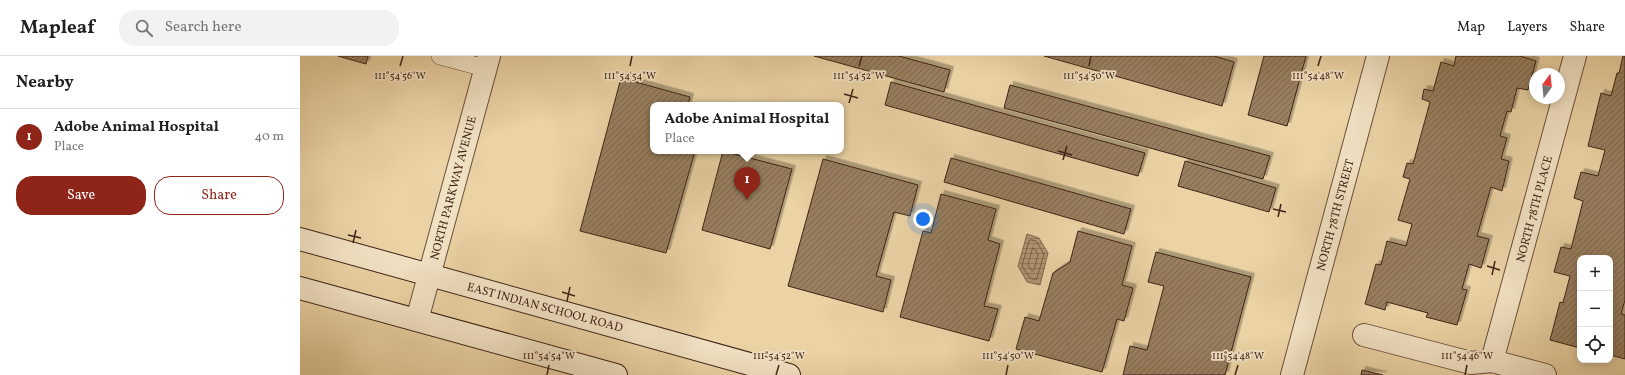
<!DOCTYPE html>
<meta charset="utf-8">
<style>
:root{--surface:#fff;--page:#f2f2f2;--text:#202124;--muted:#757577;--line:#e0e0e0;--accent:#8f2418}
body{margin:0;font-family:Vollkorn,serif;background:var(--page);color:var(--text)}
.controls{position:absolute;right:12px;bottom:12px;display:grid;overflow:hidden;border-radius:8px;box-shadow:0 2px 10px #0003}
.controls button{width:36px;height:36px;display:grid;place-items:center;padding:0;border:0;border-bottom:1px solid var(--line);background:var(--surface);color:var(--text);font:20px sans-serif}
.compass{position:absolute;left:1229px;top:12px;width:36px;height:36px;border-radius:50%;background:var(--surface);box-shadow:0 2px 10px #0003;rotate:15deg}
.you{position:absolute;left:623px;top:163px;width:14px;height:14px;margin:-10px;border:3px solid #fff;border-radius:50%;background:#1a73e8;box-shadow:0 0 0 6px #1a73e833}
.badge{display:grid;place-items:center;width:26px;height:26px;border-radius:50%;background:var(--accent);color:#fff;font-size:13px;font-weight:700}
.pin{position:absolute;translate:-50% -33px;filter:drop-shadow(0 1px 2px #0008)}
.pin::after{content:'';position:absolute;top:21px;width:14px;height:12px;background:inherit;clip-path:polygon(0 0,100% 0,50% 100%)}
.popup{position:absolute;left:350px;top:46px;width:194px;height:52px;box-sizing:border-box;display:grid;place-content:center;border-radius:8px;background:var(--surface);filter:drop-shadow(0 1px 3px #0005);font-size:13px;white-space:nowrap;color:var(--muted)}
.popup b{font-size:15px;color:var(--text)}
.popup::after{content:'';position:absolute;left:50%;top:100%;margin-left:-8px;border:8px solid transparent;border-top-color:var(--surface)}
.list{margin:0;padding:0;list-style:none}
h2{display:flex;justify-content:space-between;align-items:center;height:52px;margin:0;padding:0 16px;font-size:17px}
h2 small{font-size:13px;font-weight:400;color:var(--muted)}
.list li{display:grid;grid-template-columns:26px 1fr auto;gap:12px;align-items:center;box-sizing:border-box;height:56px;padding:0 16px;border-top:1px solid var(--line)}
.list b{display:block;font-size:15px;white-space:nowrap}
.list p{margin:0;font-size:13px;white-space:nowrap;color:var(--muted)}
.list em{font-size:13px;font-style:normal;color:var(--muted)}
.actions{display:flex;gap:8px;padding:12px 16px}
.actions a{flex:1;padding:9px 0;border:1px solid var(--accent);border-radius:16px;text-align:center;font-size:14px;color:var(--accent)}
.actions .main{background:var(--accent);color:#fff}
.icon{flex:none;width:22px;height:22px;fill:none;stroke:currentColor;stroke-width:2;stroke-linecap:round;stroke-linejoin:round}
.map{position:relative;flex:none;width:1325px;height:319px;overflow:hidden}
header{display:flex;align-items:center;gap:24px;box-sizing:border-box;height:56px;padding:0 20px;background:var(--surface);border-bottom:1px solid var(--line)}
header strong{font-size:19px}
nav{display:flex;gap:22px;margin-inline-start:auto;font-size:14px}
.search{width:280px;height:36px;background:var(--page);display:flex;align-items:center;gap:10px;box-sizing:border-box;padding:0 14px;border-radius:16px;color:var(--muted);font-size:15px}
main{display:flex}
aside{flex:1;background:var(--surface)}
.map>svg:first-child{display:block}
.water{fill:url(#water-rules);stroke:#83694e}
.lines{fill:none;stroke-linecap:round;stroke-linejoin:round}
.shore{stroke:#785d45;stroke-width:1}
.building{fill:url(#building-hatch);stroke:#3f2316;filter:url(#shadow)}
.lane-casing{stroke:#6a4f3a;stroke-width:18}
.street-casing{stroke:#6a4f3a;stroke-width:24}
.secondary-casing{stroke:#3f2316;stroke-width:24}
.lane{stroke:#f2e2c4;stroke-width:17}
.street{stroke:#f2e2c4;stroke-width:22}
.secondary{stroke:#f2e2c4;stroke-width:22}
.ticks{fill:none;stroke:#3f2316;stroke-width:1.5}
.labels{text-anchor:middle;stroke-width:3.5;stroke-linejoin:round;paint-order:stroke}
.street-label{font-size:12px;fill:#3f2316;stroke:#f2e2c4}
.ticks-label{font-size:10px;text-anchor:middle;fill:#3f2316;stroke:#f2e2c4;stroke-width:3.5;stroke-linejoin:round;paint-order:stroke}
</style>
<header>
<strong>Mapleaf</strong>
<div class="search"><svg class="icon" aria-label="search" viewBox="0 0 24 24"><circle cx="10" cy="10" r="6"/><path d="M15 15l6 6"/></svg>Search here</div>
<nav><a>Map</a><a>Layers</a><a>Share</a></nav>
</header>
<main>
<aside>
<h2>Nearby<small></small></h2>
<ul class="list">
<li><span class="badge">1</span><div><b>Adobe Animal Hospital</b><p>Place</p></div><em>40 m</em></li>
</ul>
<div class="actions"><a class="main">Save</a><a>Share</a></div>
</aside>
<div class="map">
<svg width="1325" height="319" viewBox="0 0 1325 319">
<defs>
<pattern id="water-rules" width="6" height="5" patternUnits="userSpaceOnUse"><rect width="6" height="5" fill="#b19774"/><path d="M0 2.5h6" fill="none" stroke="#917b5e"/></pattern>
<pattern id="building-hatch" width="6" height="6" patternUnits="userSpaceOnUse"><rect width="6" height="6" fill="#987f60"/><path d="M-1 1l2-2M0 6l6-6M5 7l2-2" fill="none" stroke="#7d684e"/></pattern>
<filter id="shadow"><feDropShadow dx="3.5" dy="-3.5" stdDeviation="0" flood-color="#0004"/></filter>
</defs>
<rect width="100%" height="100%" fill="#ebd3a5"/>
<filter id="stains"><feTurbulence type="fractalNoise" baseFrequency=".005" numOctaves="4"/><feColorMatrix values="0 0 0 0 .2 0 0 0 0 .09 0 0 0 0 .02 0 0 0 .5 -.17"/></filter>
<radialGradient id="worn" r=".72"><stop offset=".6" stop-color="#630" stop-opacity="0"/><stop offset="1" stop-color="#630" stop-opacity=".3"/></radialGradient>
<polygon class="water" points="727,178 739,182 748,197 740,229 727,226 718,210"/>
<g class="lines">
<g class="shore">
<polygon points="731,184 736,185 744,198 737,222 736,224 730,222 722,210 729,185"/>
<polygon points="733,192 735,193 738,199 734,214 732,215 728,209"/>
</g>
</g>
<g class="building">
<polygon points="38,0 68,0 66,8"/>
<polygon points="514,0 599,0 650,14 644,36"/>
<polygon points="744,0 914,0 934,6 922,50"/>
<polygon points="964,0 1006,0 987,70 948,59"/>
<polygon points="1156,0 1220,0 1236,5 1228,34 1217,32 1211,56 1207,55 1200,80 1207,82 1201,103 1209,105 1202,135 1191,131 1177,180 1189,183 1181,212 1169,208 1162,233 1167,234 1157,269 1126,261 1128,257 1087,246 1085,254 1065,248 1076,208 1081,209 1087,185 1106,190 1112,168 1098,164 1110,123 1103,121 1107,107 1113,108 1130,46 1122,43 1124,33 1133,35 1141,6 1154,10"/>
<polygon points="1323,0 1325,0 1325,244 1321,258 1325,259 1325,303 1310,299 1310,202 1280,202 1280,292 1250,284 1260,246 1263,247 1270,220 1254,216 1261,191 1271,193 1283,145 1274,142 1281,116 1298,120 1305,94 1288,90 1301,37 1311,40 1317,17 1319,17"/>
<polygon points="321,22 390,41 388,49 353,49 353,95 395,95 366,197 280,175"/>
<polygon points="591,26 845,97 838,120 585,49"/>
<polygon points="710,29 970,100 963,123 704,52"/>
<polygon points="423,95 492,113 470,193 402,174"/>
<polygon points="651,102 831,153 824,178 644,126"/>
<polygon points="523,103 618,129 610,160 594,156 576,220 591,224 583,256 488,230"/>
<polygon points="885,105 976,132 969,156 878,130"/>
<polygon points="641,138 696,153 688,184 700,188 684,250 698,253 689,285 600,261 623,175 631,177"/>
<polygon points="778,175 832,190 822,229 833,232 824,265 817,263 802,316 716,293 725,261 739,265 753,217 770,206"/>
<polygon points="856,196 951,221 925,319 823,319 830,290 847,294 864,230 848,226"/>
<polygon points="1062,314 1083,319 1061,319"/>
</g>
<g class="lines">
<g class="lane-casing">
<polyline id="lane" points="140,0 185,12"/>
</g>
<g class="street-casing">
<g id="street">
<polyline points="117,264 189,0"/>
<polyline points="1064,279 1171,307 1192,305 1245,319"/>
<polyline points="1192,305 1275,0"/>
<polyline points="992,319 1078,0"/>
</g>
</g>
<g class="secondary-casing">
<g id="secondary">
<polyline points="0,183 489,319"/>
<polyline points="0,232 316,319"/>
</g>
</g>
<use href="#lane" class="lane"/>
<use href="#street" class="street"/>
<use href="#secondary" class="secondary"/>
</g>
<path class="ticks" d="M 100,10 L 103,0M 330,10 L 332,0M 559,10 L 562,0M 789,10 L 791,0M 1018,10 L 1021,0M 544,38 L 558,42M 549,47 L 553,33M 758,95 L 772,99M 763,104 L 767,90M 973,153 L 986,156M 978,161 L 981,148M 48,179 L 61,182M 53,187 L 56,174M 1187,210 L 1200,214M 1192,219 L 1195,205M 262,236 L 275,240M 267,245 L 270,231M 247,319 L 249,309M 476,319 L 479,309M 706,319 L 708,309M 935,319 L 938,309M 1165,319 L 1167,309"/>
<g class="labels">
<g class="street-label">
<text transform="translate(153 132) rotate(-75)" y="4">NORTH PARKWAY AVENUE</text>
<text transform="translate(1234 153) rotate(-75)" y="4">NORTH 78TH PLACE</text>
<text transform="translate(1035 159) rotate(-75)" y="4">NORTH 78TH STREET</text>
<text transform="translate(245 251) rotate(15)" y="4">EAST INDIAN SCHOOL ROAD</text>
</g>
</g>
<g class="ticks-label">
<text x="100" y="23">111°54'56"W</text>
<text x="330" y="23">111°54'54"W</text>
<text x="559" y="23">111°54'52"W</text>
<text x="789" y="23">111°54'50"W</text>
<text x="1018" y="23">111°54'48"W</text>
<text x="249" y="303">111°54'54"W</text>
<text x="479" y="303">111°54'52"W</text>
<text x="708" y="303">111°54'50"W</text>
<text x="938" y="303">111°54'48"W</text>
<text x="1167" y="303">111°54'46"W</text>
</g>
<rect width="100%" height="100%" filter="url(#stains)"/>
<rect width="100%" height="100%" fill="url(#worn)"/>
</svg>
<div class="controls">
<button>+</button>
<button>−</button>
<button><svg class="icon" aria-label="locate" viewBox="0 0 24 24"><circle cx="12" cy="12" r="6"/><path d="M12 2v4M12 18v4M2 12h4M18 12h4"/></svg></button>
</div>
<svg class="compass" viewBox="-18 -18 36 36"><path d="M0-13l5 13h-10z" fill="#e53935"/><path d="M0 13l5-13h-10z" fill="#757577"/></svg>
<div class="you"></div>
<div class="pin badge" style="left:447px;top:144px">1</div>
<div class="popup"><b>Adobe Animal Hospital</b>Place</div>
</div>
</main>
